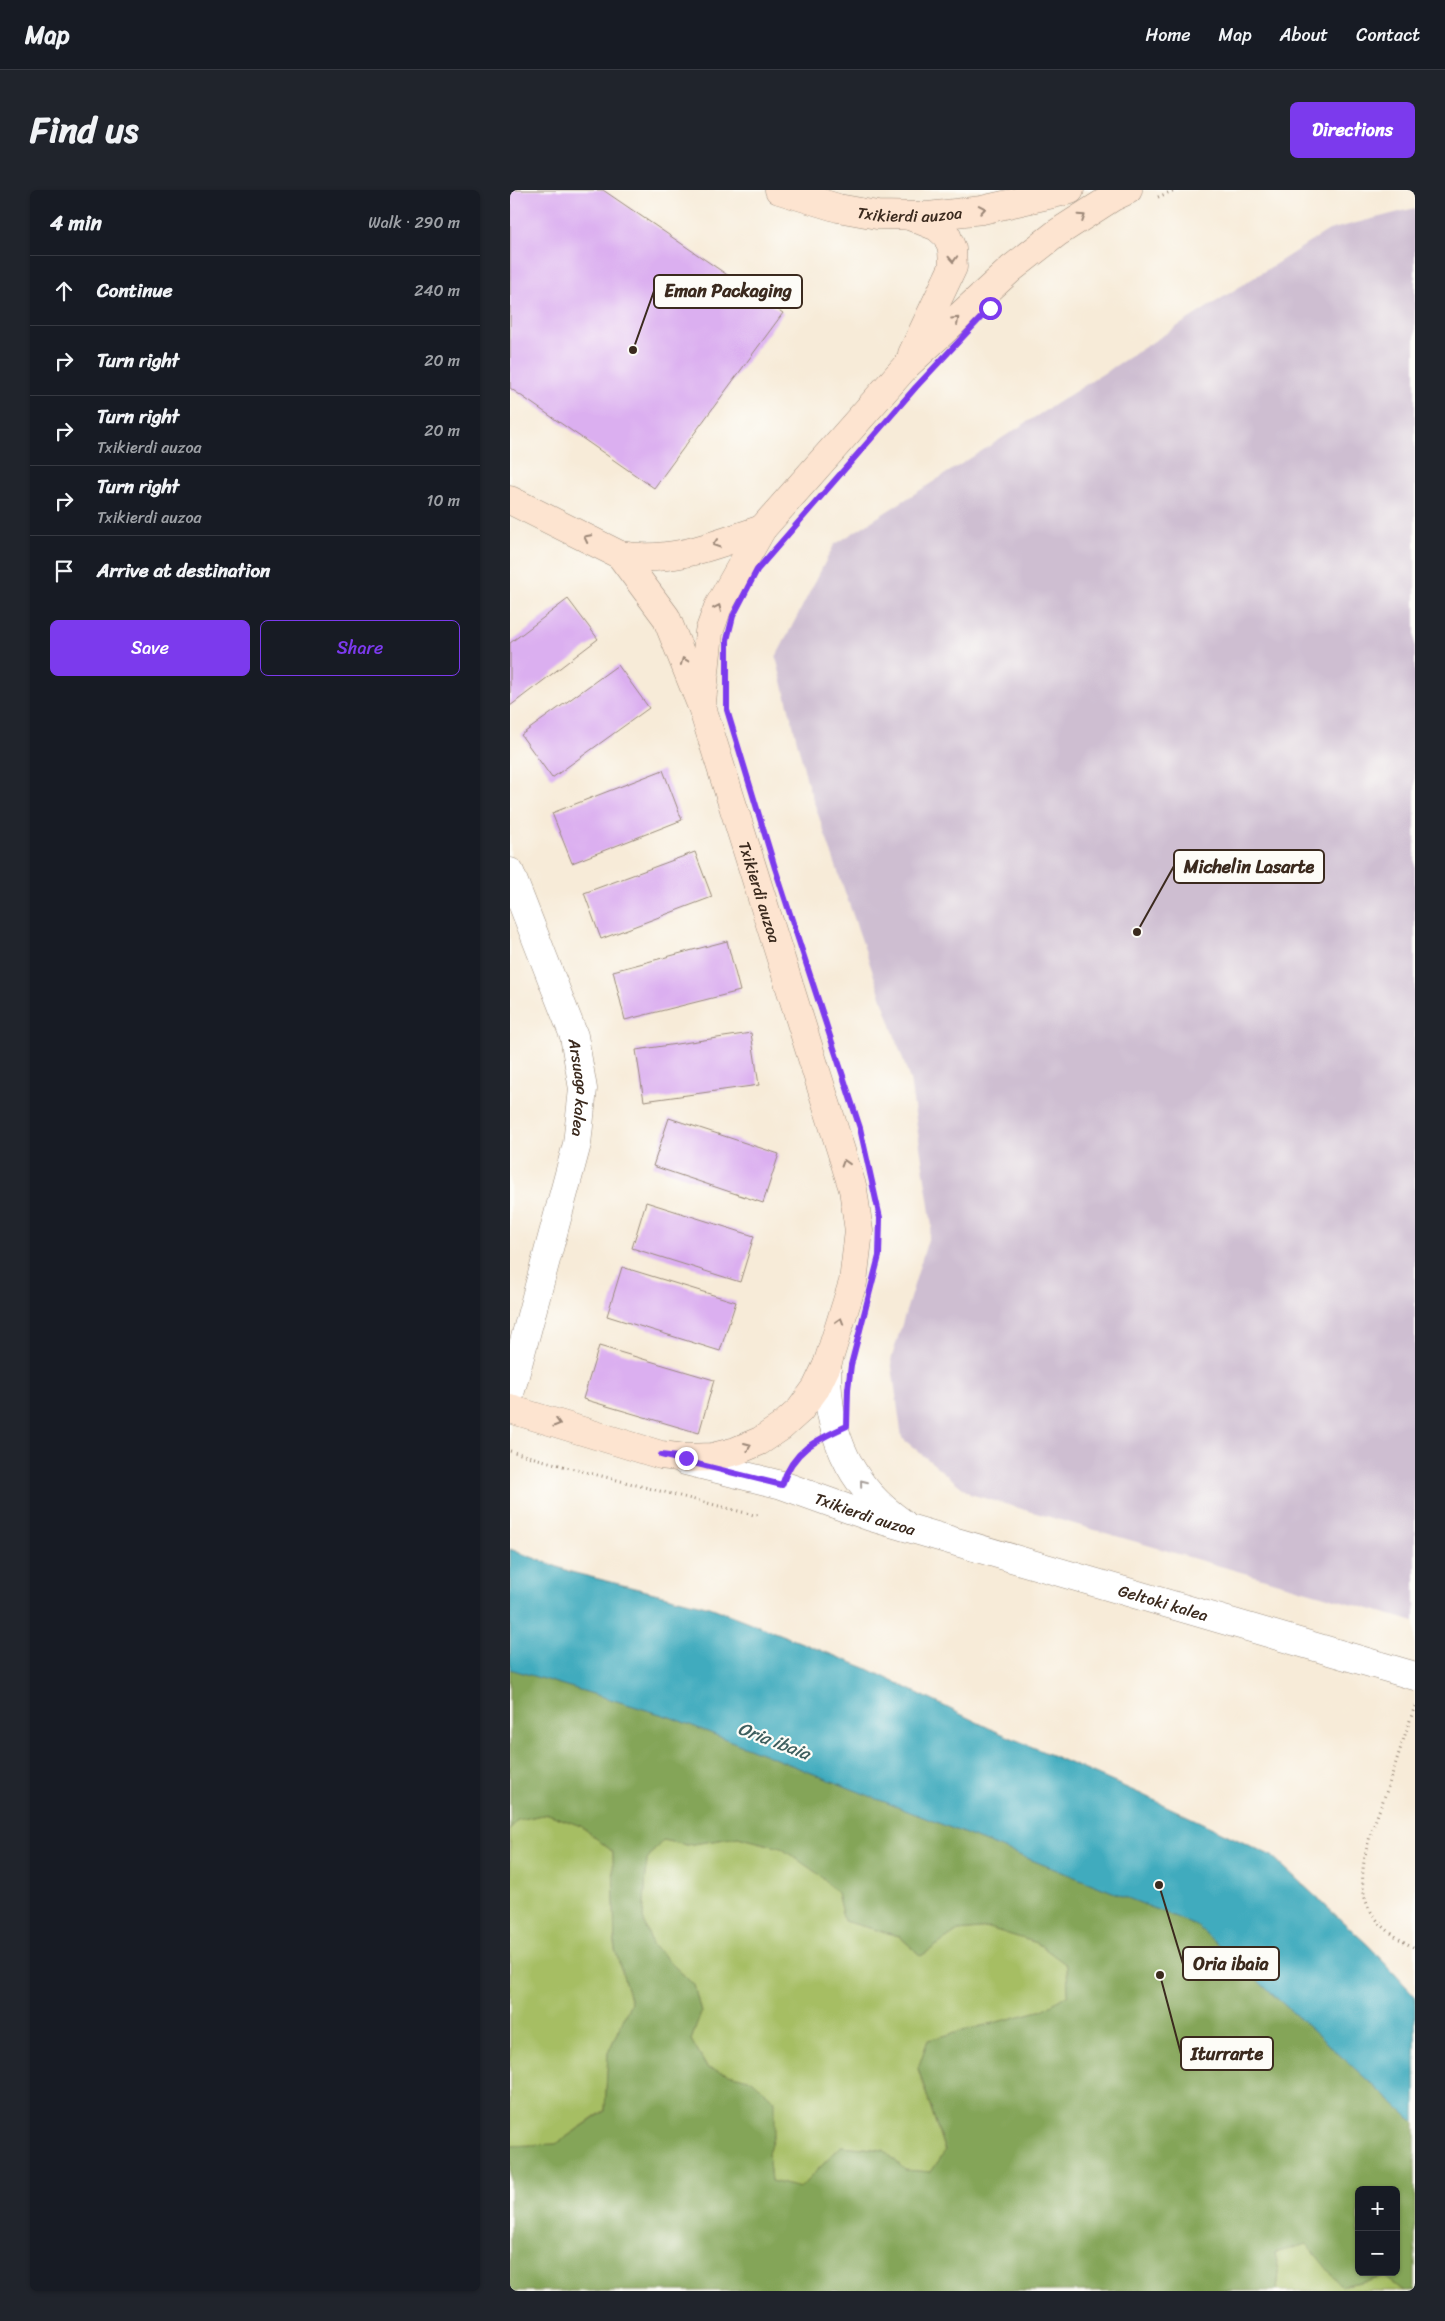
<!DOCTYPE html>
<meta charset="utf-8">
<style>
:root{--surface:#171b24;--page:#20242c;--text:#f1f3f6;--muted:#9ea1a6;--line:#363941;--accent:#7c3aed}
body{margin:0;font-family:Sriracha,sans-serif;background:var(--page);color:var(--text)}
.controls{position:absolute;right:15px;bottom:15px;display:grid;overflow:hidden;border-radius:8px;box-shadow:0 1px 4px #0004}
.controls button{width:45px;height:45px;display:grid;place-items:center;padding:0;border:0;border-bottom:1px solid var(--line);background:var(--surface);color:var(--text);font:25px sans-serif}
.stop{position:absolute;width:15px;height:15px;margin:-11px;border:4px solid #7c3aed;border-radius:50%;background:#fff}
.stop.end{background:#7c3aed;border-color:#fff;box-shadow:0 1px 5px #0008}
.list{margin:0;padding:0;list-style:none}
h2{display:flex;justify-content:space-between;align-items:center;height:65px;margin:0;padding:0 20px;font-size:21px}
h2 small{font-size:16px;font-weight:400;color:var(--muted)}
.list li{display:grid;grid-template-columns:32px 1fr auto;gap:15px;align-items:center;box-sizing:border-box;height:70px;padding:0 20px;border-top:1px solid var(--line)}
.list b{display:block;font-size:19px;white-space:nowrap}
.list p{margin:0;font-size:16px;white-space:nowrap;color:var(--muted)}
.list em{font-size:16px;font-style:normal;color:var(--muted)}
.actions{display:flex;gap:10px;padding:15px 20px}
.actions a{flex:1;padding:11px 0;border:1px solid var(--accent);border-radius:8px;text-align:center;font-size:18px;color:var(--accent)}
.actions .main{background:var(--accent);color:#fff}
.icon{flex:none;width:28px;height:28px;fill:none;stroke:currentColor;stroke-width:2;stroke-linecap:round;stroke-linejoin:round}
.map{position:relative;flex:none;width:905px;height:2101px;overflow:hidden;border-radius:8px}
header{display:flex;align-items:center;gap:30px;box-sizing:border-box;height:70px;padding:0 25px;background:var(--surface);border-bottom:1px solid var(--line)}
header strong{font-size:24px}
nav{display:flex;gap:28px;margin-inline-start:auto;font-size:18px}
.intro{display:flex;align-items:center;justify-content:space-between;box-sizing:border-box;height:120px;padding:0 30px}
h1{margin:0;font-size:35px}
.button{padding:12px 22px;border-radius:8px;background:var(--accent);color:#fff;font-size:18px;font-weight:700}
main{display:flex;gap:30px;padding:0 30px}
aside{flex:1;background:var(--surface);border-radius:8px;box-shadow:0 1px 4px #0004}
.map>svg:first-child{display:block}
.industrial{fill:#cebed1}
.green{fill:#a6be63;stroke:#707440}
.forest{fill:#84a559;stroke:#60683c;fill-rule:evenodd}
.water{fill:#3fabbe;stroke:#3d6a6e}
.building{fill:#dbaff0}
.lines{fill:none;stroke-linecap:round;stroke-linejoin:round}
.street-casing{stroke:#998a7b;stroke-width:29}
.secondary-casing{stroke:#998a7b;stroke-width:29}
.path{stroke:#998a7b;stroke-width:3;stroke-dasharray:1 4;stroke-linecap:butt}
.street{stroke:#fff;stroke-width:28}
.secondary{stroke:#fde4d0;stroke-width:28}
.oneway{stroke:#9c8777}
.oneway2{stroke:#a79f9a}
.route{stroke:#7c3aed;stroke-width:6}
.labels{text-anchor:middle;stroke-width:4.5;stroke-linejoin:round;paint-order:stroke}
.street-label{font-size:16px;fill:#3b2a1e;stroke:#fdfcf7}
.water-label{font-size:18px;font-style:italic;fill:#3d5e5e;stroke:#fdfcf7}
.leader{fill:none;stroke:#3b2a1e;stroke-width:2}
.callout-dot{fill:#3b2a1e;stroke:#fdfcf7;stroke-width:2}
.callout{fill:#fdfcf7;stroke:#3b2a1e;stroke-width:2}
.callout-label{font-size:18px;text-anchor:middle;font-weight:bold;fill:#3b2a1e}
</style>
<header>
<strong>Map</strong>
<nav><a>Home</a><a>Map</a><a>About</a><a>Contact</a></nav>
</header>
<div class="intro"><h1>Find us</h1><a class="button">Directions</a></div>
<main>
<aside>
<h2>4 min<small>Walk · 290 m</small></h2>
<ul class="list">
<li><svg class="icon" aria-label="ahead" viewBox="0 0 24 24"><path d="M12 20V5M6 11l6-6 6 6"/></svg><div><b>Continue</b></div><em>240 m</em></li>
<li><svg class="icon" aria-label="right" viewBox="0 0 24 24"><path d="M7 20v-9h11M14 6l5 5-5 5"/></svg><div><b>Turn right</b></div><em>20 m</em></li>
<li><svg class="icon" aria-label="right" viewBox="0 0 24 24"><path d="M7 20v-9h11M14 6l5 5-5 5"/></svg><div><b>Turn right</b><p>Txikierdi auzoa</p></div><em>20 m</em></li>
<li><svg class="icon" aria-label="right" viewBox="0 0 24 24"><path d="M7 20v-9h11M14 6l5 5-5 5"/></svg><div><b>Turn right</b><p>Txikierdi auzoa</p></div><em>10 m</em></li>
<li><svg class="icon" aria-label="arrive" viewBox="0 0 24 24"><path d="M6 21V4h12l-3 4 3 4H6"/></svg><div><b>Arrive at destination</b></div></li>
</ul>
<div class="actions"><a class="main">Save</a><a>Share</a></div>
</aside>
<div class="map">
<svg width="905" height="2101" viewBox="0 0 905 2101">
<rect width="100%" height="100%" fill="#fdfcf7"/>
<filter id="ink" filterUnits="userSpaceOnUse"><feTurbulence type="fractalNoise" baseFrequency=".02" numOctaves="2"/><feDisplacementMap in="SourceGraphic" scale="10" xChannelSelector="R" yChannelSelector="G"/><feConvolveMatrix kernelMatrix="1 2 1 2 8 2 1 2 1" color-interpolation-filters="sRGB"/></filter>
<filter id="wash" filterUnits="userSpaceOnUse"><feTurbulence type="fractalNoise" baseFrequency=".0096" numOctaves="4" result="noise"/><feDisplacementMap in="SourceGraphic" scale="20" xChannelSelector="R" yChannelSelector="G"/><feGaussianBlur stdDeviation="1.12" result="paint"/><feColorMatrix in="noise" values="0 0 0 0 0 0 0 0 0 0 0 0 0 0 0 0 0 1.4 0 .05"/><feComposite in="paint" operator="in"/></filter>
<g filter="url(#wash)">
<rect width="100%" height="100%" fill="#f7ebd8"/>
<polygon class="industrial" points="905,18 905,1432 460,1304 392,1248 381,1170 422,1036 400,890 298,595 266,467 324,355 819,40"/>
<g class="green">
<polygon points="38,1624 71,1636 103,1662 105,1759 121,1812 98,1863 95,1920 46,1954 0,1956 0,1640 7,1630"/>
<polygon points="228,1647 271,1658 307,1683 327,1703 334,1731 389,1746 411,1766 448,1741 479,1738 527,1753 557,1775 558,1804 533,1820 418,1850 408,1879 435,1962 421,1982 395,1980 374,1960 331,1956 290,1998 261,1991 258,1963 265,1940 242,1890 198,1879 181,1850 191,1823 184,1795 142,1755 133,1728 137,1669 153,1650 177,1655"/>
<polygon points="798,2053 831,2096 875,2087 894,2101 767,2101 769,2082 765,2063"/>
</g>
<path class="forest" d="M 0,1479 L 160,1527 L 686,1735 L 905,1933 L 905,2101 L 894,2101 L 875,2087 L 831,2096 L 797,2054 L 765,2063 L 769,2082 L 767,2101 L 0,2101 L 0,1956 L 46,1954 L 95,1921 L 98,1863 L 121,1812 L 105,1759 L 103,1662 L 71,1636 L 38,1624 L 7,1630 L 0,1640 ZM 228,1647 L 271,1658 L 307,1683 L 327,1703 L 334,1731 L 389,1746 L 411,1766 L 448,1741 L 479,1738 L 527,1753 L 557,1775 L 558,1804 L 533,1820 L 418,1850 L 408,1878 L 435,1961 L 421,1982 L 395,1980 L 374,1960 L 331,1956 L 290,1998 L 261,1991 L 258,1963 L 265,1940 L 265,1911 L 242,1890 L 197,1878 L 181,1850 L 191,1823 L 184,1795 L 142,1755 L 133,1728 L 137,1669 L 153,1650 L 177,1655 ZM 849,2000 L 886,2000 L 886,2082 L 849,2082 Z"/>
<polygon class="water" points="0,1359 61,1382 200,1417 356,1478 481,1539 631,1604 762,1666 859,1756 905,1806 905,1933 686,1735 160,1527 0,1479"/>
<g id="blocks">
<g class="building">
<polygon points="0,0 93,0 273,123 144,298 0,198"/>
<polygon points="58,409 88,449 0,516 0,453"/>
<polygon points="108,475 139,518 42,588 11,545"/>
<polygon points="153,580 172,630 62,673 42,623"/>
<polygon points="185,662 202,707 91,749 74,703"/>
<polygon points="217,751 230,801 115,830 103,781"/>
<polygon points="241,843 249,895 134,911 126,860"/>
<polygon points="159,928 269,964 253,1013 143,976"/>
<polygon points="136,1012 244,1046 230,1092 122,1058"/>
<polygon points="112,1077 226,1112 210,1161 97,1126"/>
<polygon points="89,1156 204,1190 189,1243 73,1209"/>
</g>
</g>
</g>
<g filter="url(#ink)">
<use href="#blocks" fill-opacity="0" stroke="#998a7b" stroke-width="1"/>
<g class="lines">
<g class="street-casing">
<g id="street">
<path id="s1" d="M 0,682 L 64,846 L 73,899 L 67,954 L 0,1204"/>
<path d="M 317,1175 C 316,1239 338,1296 393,1333"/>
<path id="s2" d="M 175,1271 L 272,1295 L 361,1327 L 905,1486"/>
</g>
</g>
<g class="secondary-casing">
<g id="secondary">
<path id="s3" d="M 269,0 L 328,18 L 367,25 L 418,26 L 472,20 L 560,0"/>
<polyline points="402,27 427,37 437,46 442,59 443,77 402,164"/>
<path id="s4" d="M 0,310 L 110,365 L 156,427 L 192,517 L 343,999 L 349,1041 L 343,1092 L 317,1175 L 306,1198 L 290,1220 L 271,1237 L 250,1251 L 226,1261 L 202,1267 L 176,1268 L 151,1265 L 0,1219"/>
<path d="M 110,365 C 162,374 204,355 252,339"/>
<polyline points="192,512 199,442 208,417 252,339 397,175 466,111 501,79 547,43 603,7 618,0"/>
</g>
</g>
<g class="path">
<polyline points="648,7 665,0"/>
<polyline points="0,1261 60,1278 244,1325 251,1324"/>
<path d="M 905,1516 C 895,1544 886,1572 877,1600 C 865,1633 846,1672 855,1708 C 862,1732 884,1747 905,1758"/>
</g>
<use href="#street" class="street"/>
<use href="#secondary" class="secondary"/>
</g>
<defs><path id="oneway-chevron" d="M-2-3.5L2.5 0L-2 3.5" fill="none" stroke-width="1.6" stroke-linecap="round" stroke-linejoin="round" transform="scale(1.25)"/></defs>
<g class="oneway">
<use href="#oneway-chevron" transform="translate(472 19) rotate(-10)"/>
<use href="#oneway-chevron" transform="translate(572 27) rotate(-33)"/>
<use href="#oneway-chevron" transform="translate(443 69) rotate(87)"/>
<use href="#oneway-chevron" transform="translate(446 130) rotate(-43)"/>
<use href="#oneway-chevron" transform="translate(77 348) rotate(-153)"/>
<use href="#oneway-chevron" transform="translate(206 354) rotate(162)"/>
<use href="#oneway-chevron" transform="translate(208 418) rotate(-65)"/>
<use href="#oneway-chevron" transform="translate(174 471) rotate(-112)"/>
<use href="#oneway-chevron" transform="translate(335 973) rotate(-107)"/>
<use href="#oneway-chevron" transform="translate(330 1131) rotate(-73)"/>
<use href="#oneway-chevron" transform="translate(47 1233) rotate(17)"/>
<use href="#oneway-chevron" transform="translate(238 1256) rotate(-23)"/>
</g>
<use class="oneway2" href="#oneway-chevron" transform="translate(353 1293) rotate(-129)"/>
</g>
<g class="lines" filter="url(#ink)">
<path class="route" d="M 176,1268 L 151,1265 L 272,1295 C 283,1260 306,1250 337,1236 L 338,1199 L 341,1175 L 369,1066 L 370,1028 L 350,938 L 265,678 L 217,520 L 217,450 L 223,426 L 247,380 L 406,197 L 480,118"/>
</g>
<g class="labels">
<g class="street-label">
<text dy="6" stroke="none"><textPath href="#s3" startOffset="134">Txikierdi auzoa</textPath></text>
<text dy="6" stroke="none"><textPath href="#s4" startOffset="491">Txikierdi auzoa</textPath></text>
<text dy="6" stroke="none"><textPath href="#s1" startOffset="228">Arsuaga kalea</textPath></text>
<text dy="6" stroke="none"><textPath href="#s2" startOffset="188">Txikierdi auzoa</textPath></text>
<text dy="6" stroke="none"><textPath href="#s2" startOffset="499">Geltoki kalea</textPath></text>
</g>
<g class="water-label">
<text transform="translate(264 1551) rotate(21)" y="6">Oria ibaia</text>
</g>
</g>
<path class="leader" d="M123 160L144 101M627 742L664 676M649 1695L673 1774M650 1785L671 1864"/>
<g class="callout-dot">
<circle cx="123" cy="160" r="5"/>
<circle cx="627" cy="742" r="5"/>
<circle cx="649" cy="1695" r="5"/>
<circle cx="650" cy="1785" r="5"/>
</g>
<g class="callout">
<rect x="144" y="85" width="148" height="33" rx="5"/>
<rect x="664" y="660" width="150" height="33" rx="5"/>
<rect x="673" y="1757" width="96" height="33" rx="5"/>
<rect x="671" y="1847" width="92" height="33" rx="5"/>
</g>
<g class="callout-label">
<text x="218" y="107">Eman Packaging</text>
<text x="739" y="683">Michelin Lasarte</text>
<text x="721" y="1780">Oria ibaia</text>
<text x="717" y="1870">Iturrarte</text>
</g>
</svg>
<div class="controls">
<button>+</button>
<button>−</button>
</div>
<div class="stop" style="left:480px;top:118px"></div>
<div class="stop end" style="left:176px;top:1268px"></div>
</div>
</main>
